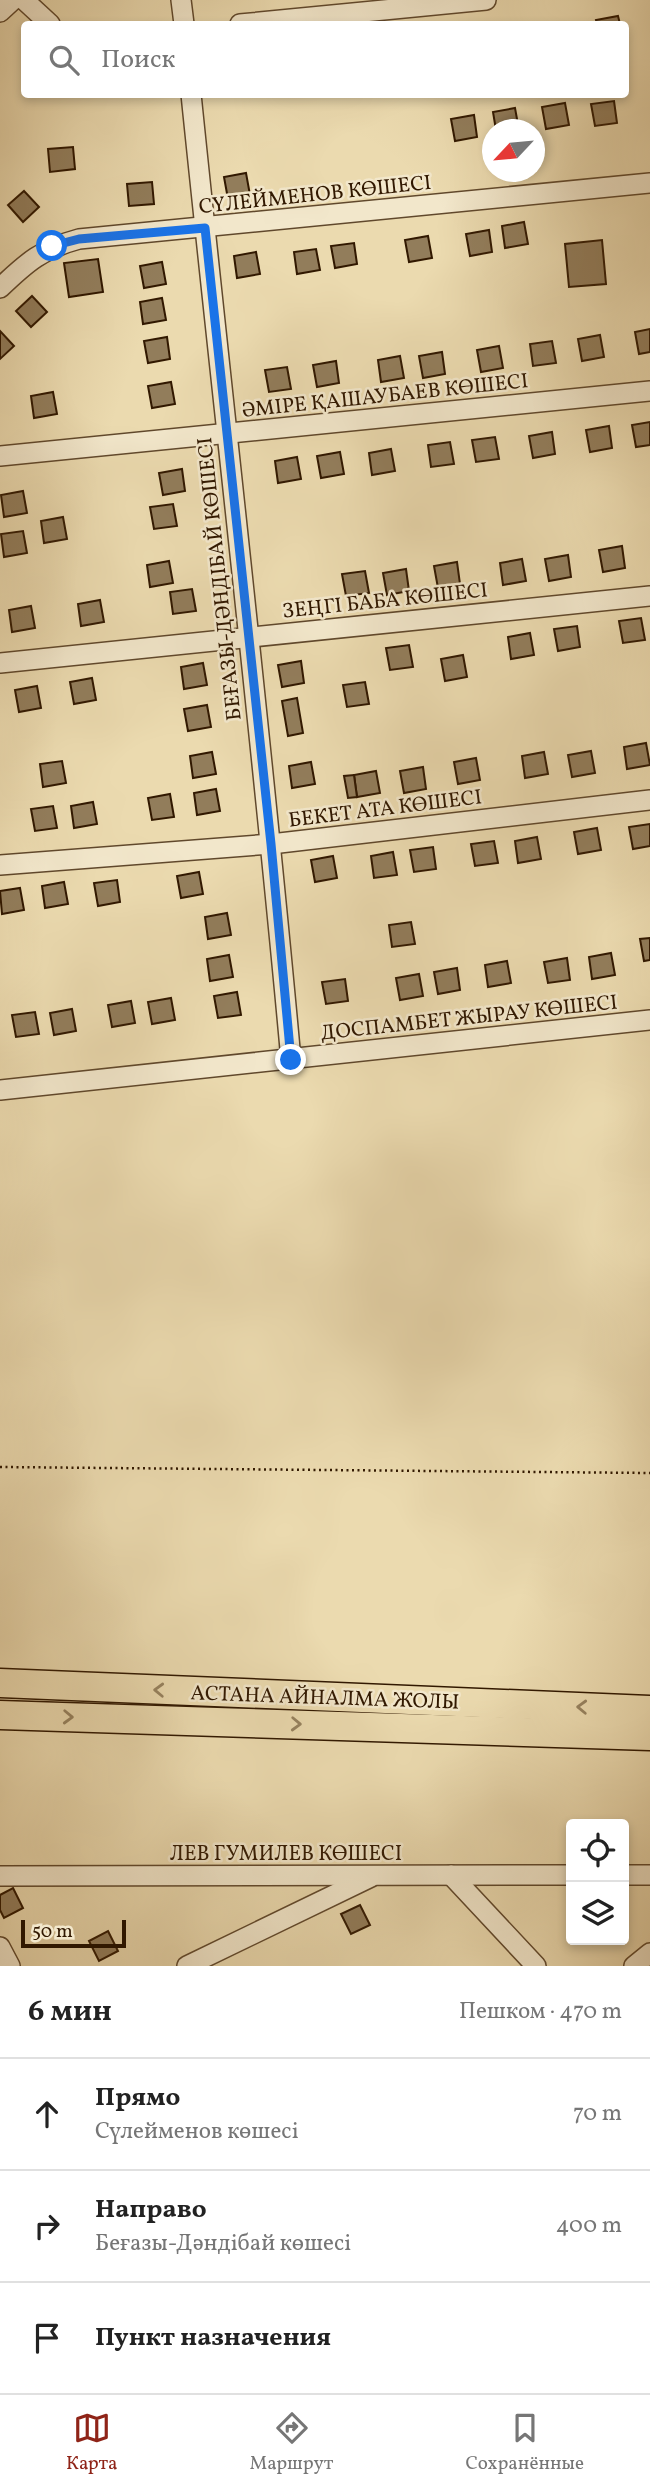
<!DOCTYPE html>
<html lang="ru">
<meta charset="utf-8">
<style>
:root{--surface:#fff;--page:#f6f6f6;--text:#222;--muted:#767676;--line:#e0e0e0;--accent:#8f2418}
body{margin:0;font-family:Vollkorn,serif;background:var(--page);color:var(--text)}
.controls{position:absolute;right:21px;bottom:21px;display:grid;overflow:hidden;border-radius:7px;box-shadow:0 4px 10px #0003}
.controls button{width:63px;height:63px;display:grid;place-items:center;padding:0;border:0;border-bottom:2px solid var(--line);background:var(--surface);color:var(--text);font:35px sans-serif}
.compass{position:absolute;left:482px;top:119px;width:63px;height:63px;border-radius:50%;background:var(--surface);box-shadow:0 4px 10px #0003;rotate:244deg}
.scale{position:absolute;left:21px;bottom:18px;width:105px;box-sizing:border-box;padding-left:7px;border:4px solid #311800;border-top:0;font-size:19px;line-height:24px;white-space:nowrap;color:#311800;-webkit-text-stroke:5px #f2e7cb;paint-order:stroke}
.stop{position:absolute;width:21px;height:21px;margin:-16px;border:5px solid #1a73e8;border-radius:50%;background:#fff}
.stop.end{background:#1a73e8;border-color:#fff;box-shadow:0 2px 7px #0008}
.list{margin:0;padding:0;list-style:none}
h2{display:flex;justify-content:space-between;align-items:center;height:91px;margin:0;padding:0 28px;font-size:30px}
h2 small{font-size:23px;font-weight:400;color:var(--muted)}
.list li{display:grid;grid-template-columns:46px 1fr auto;gap:21px;align-items:center;box-sizing:border-box;height:112px;padding:0 28px;border-top:2px solid var(--line)}
.list b{display:block;font-size:26px;white-space:nowrap}
.list p{margin:0;font-size:23px;white-space:nowrap;color:var(--muted)}
.list em{font-size:23px;font-style:normal;color:var(--muted)}
.icon{flex:none;width:38px;height:38px;fill:none;stroke:currentColor;stroke-width:2;stroke-linecap:round;stroke-linejoin:round}
.map{position:relative;flex:none;width:650px;height:1966px;overflow:hidden}
.search{position:absolute;background:var(--surface);box-shadow:0 4px 10px #0003;left:21px;right:21px;top:21px;height:77px;display:flex;align-items:center;gap:18px;box-sizing:border-box;padding:0 24px;border-radius:7px;color:var(--muted);font-size:26px}
.sheet{height:427px;background:var(--surface)}
nav{display:flex;justify-content:space-around;align-items:center;box-sizing:border-box;height:98px;border-top:2px solid var(--line);background:var(--surface);font-size:19px;color:var(--muted)}
nav a{display:grid;justify-items:center;gap:4px}
nav .on{color:var(--accent)}
.map>svg:first-child{display:block}
.building{fill:#927d5b;stroke:#311800;stroke-width:2}
.lines{fill:none;stroke-linecap:round;stroke-linejoin:round}
.minor-casing{stroke:#60482c;stroke-width:22}
.highway-casing{stroke:#311800;stroke-width:31}
.path{stroke:#311800;stroke-width:2.5;stroke-dasharray:2 3.5;stroke-linecap:butt}
.minor{stroke:#f2e7cb;stroke-width:19}
.highway{stroke:#ebdaaf;stroke-width:28}
.oneway{stroke:#978360}
.route{stroke:#1a73e8;stroke-width:9}
.labels{text-anchor:middle;stroke-width:5;stroke-linejoin:round;paint-order:stroke}
.street-label{font-size:21px;fill:#311800;stroke:#f2e7cb}
</style>
<div class="map">
<svg width="650" height="1966" viewBox="0 0 650 1966">
<rect width="100%" height="100%" fill="#ebdaaf"/>
<filter id="stains"><feTurbulence type="fractalNoise" baseFrequency=".00286" numOctaves="4"/><feColorMatrix values="0 0 0 0 .2 0 0 0 0 .09 0 0 0 0 .02 0 0 0 .5 -.17"/></filter>
<radialGradient id="worn" r=".72"><stop offset=".6" stop-color="#630" stop-opacity="0"/><stop offset="1" stop-color="#630" stop-opacity=".3"/></radialGradient>
<g class="building">
<polygon points="618,16 620,24 597,24 596,20"/>
<polygon points="614,101 617,123 595,126 591,104"/>
<polygon points="565,103 569,125 546,129 542,107"/>
<polygon points="515,108 519,130 496,130 493,112"/>
<polygon points="474,115 477,137 455,141 451,119"/>
<polygon points="73,147 75,169 50,172 48,149"/>
<polygon points="246,173 250,195 228,199 224,177"/>
<polygon points="152,182 154,204 129,206 127,184"/>
<polygon points="24,191 39,207 23,222 8,205"/>
<polygon points="524,222 528,244 505,248 502,226"/>
<polygon points="489,230 492,252 470,256 466,234"/>
<polygon points="428,236 432,258 409,262 405,240"/>
<polygon points="602,240 606,284 569,287 565,244"/>
<polygon points="354,243 357,264 335,268 331,246"/>
<polygon points="316,249 320,270 297,274 294,252"/>
<polygon points="256,252 260,274 237,278 234,256"/>
<polygon points="98,259 103,292 69,297 64,263"/>
<polygon points="162,262 166,284 144,288 140,266"/>
<polygon points="32,296 47,312 31,327 16,311"/>
<polygon points="162,298 166,320 143,324 140,302"/>
<polygon points="650,329 650,352 639,354 635,332"/>
<polygon points="0,331 14,346 0,359"/>
<polygon points="600,335 604,357 582,361 578,339"/>
<polygon points="167,337 170,359 148,363 144,341"/>
<polygon points="552,341 556,363 533,366 530,344"/>
<polygon points="499,346 503,368 481,372 477,350"/>
<polygon points="442,352 445,374 423,378 419,356"/>
<polygon points="400,356 404,378 381,382 378,360"/>
<polygon points="336,361 339,383 317,387 313,365"/>
<polygon points="287,367 291,389 269,392 265,370"/>
<polygon points="171,382 175,404 152,408 148,386"/>
<polygon points="53,392 57,414 34,418 31,396"/>
<polygon points="650,422 650,445 636,447 632,425"/>
<polygon points="609,426 612,448 590,452 586,430"/>
<polygon points="552,432 555,454 533,458 529,436"/>
<polygon points="495,437 499,459 476,462 472,440"/>
<polygon points="450,442 454,464 431,467 428,445"/>
<polygon points="391,449 395,471 372,475 369,453"/>
<polygon points="340,452 344,474 321,478 317,456"/>
<polygon points="297,457 301,479 278,483 275,461"/>
<polygon points="182,469 185,491 163,495 159,473"/>
<polygon points="23,491 27,513 4,517 1,495"/>
<polygon points="173,504 177,526 154,529 150,507"/>
<polygon points="63,517 67,539 44,543 41,521"/>
<polygon points="23,531 27,553 4,557 1,534"/>
<polygon points="622,546 625,568 603,572 599,550"/>
<polygon points="568,555 571,577 549,581 545,559"/>
<polygon points="522,559 526,581 503,585 500,563"/>
<polygon points="169,561 173,583 150,587 147,565"/>
<polygon points="457,562 460,584 438,588 434,566"/>
<polygon points="406,569 409,591 387,595 383,573"/>
<polygon points="365,571 369,593 346,596 342,574"/>
<polygon points="192,589 196,611 173,614 170,592"/>
<polygon points="100,600 104,622 81,626 78,604"/>
<polygon points="31,606 35,628 12,632 9,610"/>
<polygon points="641,618 645,640 623,643 619,621"/>
<polygon points="577,626 580,647 558,651 554,629"/>
<polygon points="530,633 534,655 511,659 508,637"/>
<polygon points="409,645 413,667 390,670 386,648"/>
<polygon points="463,655 467,677 445,681 441,659"/>
<polygon points="301,661 304,683 282,687 278,665"/>
<polygon points="203,663 207,685 184,689 181,667"/>
<polygon points="92,678 96,700 74,704 70,682"/>
<polygon points="365,682 369,704 347,707 343,685"/>
<polygon points="37,686 41,708 19,712 15,690"/>
<polygon points="297,698 303,733 288,736 282,701"/>
<polygon points="207,705 211,727 188,731 184,709"/>
<polygon points="646,743 650,765 627,769 624,747"/>
<polygon points="591,751 595,773 572,777 568,755"/>
<polygon points="212,752 216,774 193,778 190,756"/>
<polygon points="544,752 548,774 525,778 522,756"/>
<polygon points="476,758 480,780 458,784 454,762"/>
<polygon points="62,761 66,783 43,787 40,764"/>
<polygon points="311,762 315,784 292,788 289,766"/>
<polygon points="423,767 426,789 404,793 400,771"/>
<polygon points="376,771 380,793 357,797 354,775"/>
<polygon points="354,775 357,797 348,798 344,776"/>
<polygon points="216,789 220,811 197,815 194,793"/>
<polygon points="170,794 174,817 152,820 148,798"/>
<polygon points="93,802 97,824 74,828 71,806"/>
<polygon points="53,806 57,828 35,831 31,809"/>
<polygon points="650,824 650,846 633,849 629,827"/>
<polygon points="597,828 601,850 578,854 574,832"/>
<polygon points="537,837 541,859 518,863 515,841"/>
<polygon points="494,841 498,863 475,866 471,844"/>
<polygon points="433,847 436,869 414,872 410,850"/>
<polygon points="393,852 397,875 374,878 371,856"/>
<polygon points="333,856 337,878 315,882 311,860"/>
<polygon points="199,872 203,894 181,898 177,876"/>
<polygon points="117,880 120,902 98,906 94,883"/>
<polygon points="64,882 68,904 45,908 42,886"/>
<polygon points="20,888 24,910 2,914 0,891"/>
<polygon points="227,913 231,935 208,939 205,917"/>
<polygon points="411,922 415,944 392,947 389,925"/>
<polygon points="650,938 650,960 644,961 640,939"/>
<polygon points="611,953 615,975 592,979 589,957"/>
<polygon points="229,955 233,977 210,981 207,959"/>
<polygon points="567,958 570,980 548,983 544,962"/>
<polygon points="507,961 511,983 488,987 485,965"/>
<polygon points="457,968 460,990 438,994 434,972"/>
<polygon points="419,974 423,996 400,1000 396,978"/>
<polygon points="345,979 348,1001 326,1004 322,982"/>
<polygon points="237,992 241,1015 218,1018 214,996"/>
<polygon points="171,998 175,1020 152,1024 148,1002"/>
<polygon points="131,1001 135,1023 112,1027 108,1005"/>
<polygon points="72,1009 76,1031 54,1035 50,1013"/>
<polygon points="35,1012 39,1034 16,1037 12,1015"/>
<polygon points="13,1888 23,1908 4,1918 0,1910 0,1895"/>
<polygon points="360,1905 370,1925 351,1934 341,1914"/>
<polygon points="108,1931 118,1951 99,1961 89,1941"/>
</g>
<g class="lines">
<g class="minor-casing">
<g id="minor">
<polyline points="24,0 50,24"/>
<polyline points="181,0 184,24"/>
<polyline points="0,12 13,0"/>
<polyline points="240,24 486,0"/>
<path d="M 191,94 C 224,416 262,738 291,1060"/>
<path d="M 0,288 C 27,262 42,249 79,239 L 650,183"/>
<polyline points="0,456 650,391"/>
<polyline points="0,663 650,596"/>
<polyline points="0,865 271,844 650,800"/>
<polyline points="0,1090 650,1020"/>
<polyline points="451,1875 536,1966"/>
<polyline points="624,1875 650,1875"/>
<polyline points="0,1876 571,1875"/>
<polyline points="0,1947 10,1966"/>
<polyline points="187,1966 371,1877"/>
<polyline points="634,1966 650,1953"/>
</g>
</g>
<g class="highway-casing">
<g id="highway">
<polyline points="0,1683 650,1710"/>
<polyline points="0,1715 650,1736"/>
</g>
</g>
<polyline class="path" points="0,1467 650,1473"/>
<use href="#minor" class="minor"/>
<use href="#highway" class="highway"/>
</g>
<defs><path id="oneway-chevron" d="M-2-3.5L2.5 0L-2 3.5" fill="none" stroke-width="1.6" stroke-linecap="round" stroke-linejoin="round" transform="scale(1.75)"/></defs>
<g class="oneway">
<use href="#oneway-chevron" transform="translate(159 1690) rotate(-178)"/>
<use href="#oneway-chevron" transform="translate(582 1707) rotate(-178)"/>
<use href="#oneway-chevron" transform="translate(68 1717) rotate(2)"/>
<use href="#oneway-chevron" transform="translate(296 1724) rotate(2)"/>
</g>
<g class="lines">
<polyline class="route" points="52,246 79,239 205,228 271,844 291,1060"/>
</g>
<g class="labels">
<g class="street-label">
<text transform="translate(315 194) rotate(-6)" y="7">СҮЛЕЙМЕНОВ КӨШЕСІ</text>
<text transform="translate(385 395) rotate(-6)" y="7">ӘМІРЕ ҚАШАУБАЕВ КӨШЕСІ</text>
<text transform="translate(219 579) rotate(-96)" y="7">БЕҒАЗЫ-ДӘНДІБАЙ КӨШЕСІ</text>
<text transform="translate(385 600) rotate(-6)" y="7">ЗЕҢГІ БАБА КӨШЕСІ</text>
<text transform="translate(385 808) rotate(-7)" y="7">БЕКЕТ АТА КӨШЕСІ</text>
<text transform="translate(469 1017) rotate(-6)" y="7">ДОСПАМБЕТ ЖЫРАУ КӨШЕСІ</text>
<text transform="translate(325 1697) rotate(2)" y="7">АСТАНА АЙНАЛМА ЖОЛЫ</text>
<text x="286" y="1860">ЛЕВ ГУМИЛЕВ КӨШЕСІ</text>
</g>
</g>
<rect width="100%" height="100%" filter="url(#stains)"/>
<rect width="100%" height="100%" fill="url(#worn)"/>
</svg>
<div class="controls">
<button><svg class="icon" aria-label="locate" viewBox="0 0 24 24"><circle cx="12" cy="12" r="6"/><path d="M12 2v4M12 18v4M2 12h4M18 12h4"/></svg></button>
<button><svg class="icon" aria-label="layers" viewBox="0 0 24 24"><path d="M12 4l9 5-9 5-9-5zM3 14l9 5 9-5"/></svg></button>
</div>
<svg class="compass" viewBox="-18 -18 36 36"><path d="M0-13l5 13h-10z" fill="#e53935"/><path d="M0 13l5-13h-10z" fill="#767676"/></svg>
<div class="scale">50 m</div>
<div class="stop" style="left:52px;top:246px"></div>
<div class="stop end" style="left:291px;top:1060px"></div>
<div class="search"><svg class="icon" aria-label="search" viewBox="0 0 24 24"><circle cx="10" cy="10" r="6"/><path d="M15 15l6 6"/></svg>Поиск</div>
</div>
<section class="sheet">
<h2>6 мин<small>Пешком · 470 m</small></h2>
<ul class="list">
<li><svg class="icon" aria-label="ahead" viewBox="0 0 24 24"><path d="M12 20V5M6 11l6-6 6 6"/></svg><div><b>Прямо</b><p>Сүлейменов көшесі</p></div><em>70 m</em></li>
<li><svg class="icon" aria-label="right" viewBox="0 0 24 24"><path d="M7 20v-9h11M14 6l5 5-5 5"/></svg><div><b>Направо</b><p>Беғазы-Дәндібай көшесі</p></div><em>400 m</em></li>
<li><svg class="icon" aria-label="arrive" viewBox="0 0 24 24"><path d="M6 21V4h12l-3 4 3 4H6"/></svg><div><b>Пункт назначения</b></div></li>
</ul>
</section>
<nav>
<a class="on"><svg class="icon" aria-label="map" viewBox="0 0 24 24"><path d="M3 6l6-2 6 2 6-2v14l-6 2-6-2-6 2zM9 4v14M15 6v14"/></svg>Карта</a>
<a><svg class="icon" aria-label="directions" viewBox="0 0 24 24"><path d="M12 3l9 9-9 9-9-9zM9 14v-3h6M13 9l2 2-2 2"/></svg>Маршрут</a>
<a><svg class="icon" aria-label="saved" viewBox="0 0 24 24"><path d="M7 4h10v16l-5-4-5 4z"/></svg>Сохранённые</a>
</nav>
